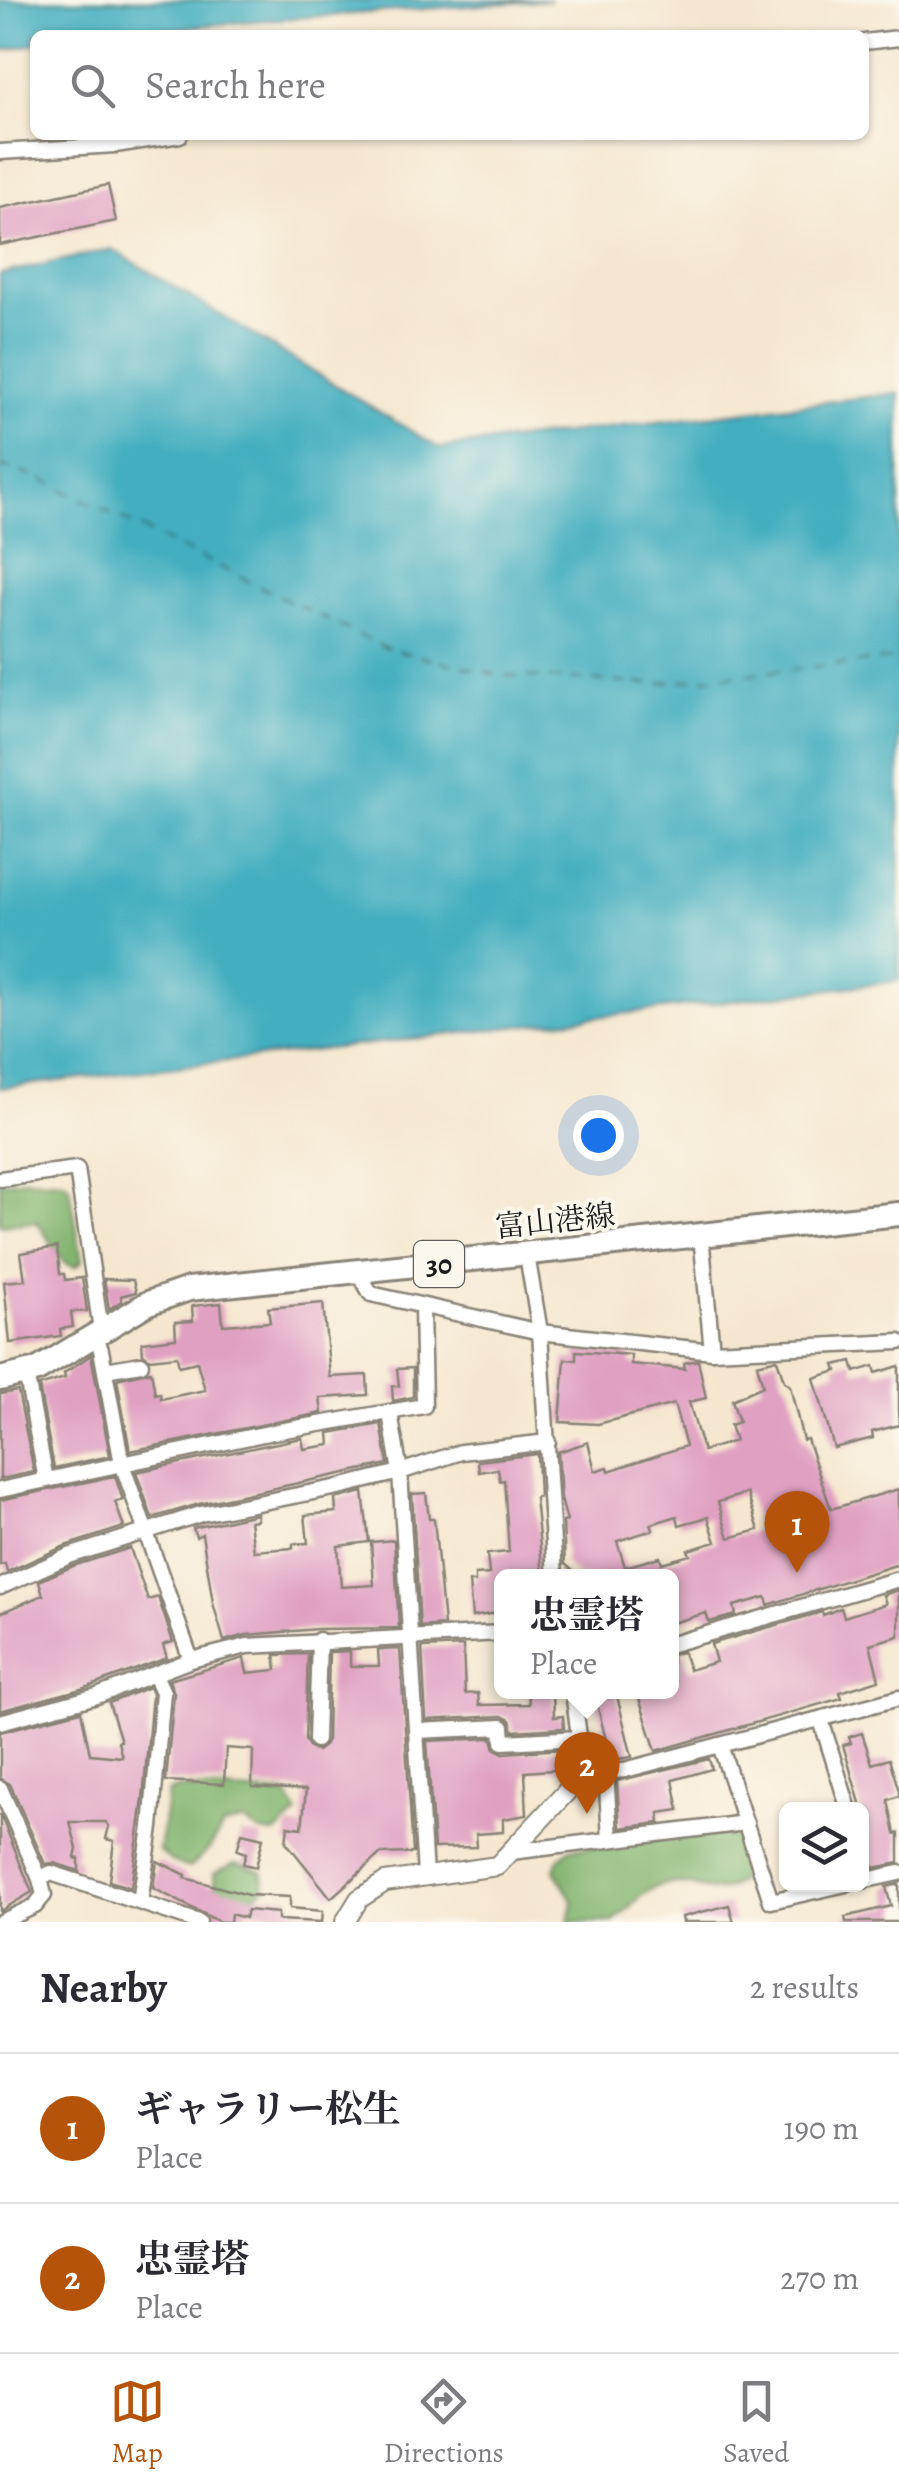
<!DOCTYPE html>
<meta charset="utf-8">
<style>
:root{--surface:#fff;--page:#f7f7f7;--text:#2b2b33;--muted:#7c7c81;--line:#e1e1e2;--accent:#b45309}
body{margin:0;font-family:Alegreya,"Noto Serif JP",serif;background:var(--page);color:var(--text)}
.controls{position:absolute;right:30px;bottom:30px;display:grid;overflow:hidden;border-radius:15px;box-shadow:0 2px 8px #0004}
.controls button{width:90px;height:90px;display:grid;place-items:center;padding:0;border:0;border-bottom:2px solid var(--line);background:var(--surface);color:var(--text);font:50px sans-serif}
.you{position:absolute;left:598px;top:1135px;width:35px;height:35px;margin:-25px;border:8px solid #fff;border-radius:50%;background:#1a73e8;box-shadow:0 0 0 15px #1a73e833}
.badge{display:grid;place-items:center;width:65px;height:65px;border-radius:50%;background:var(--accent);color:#fff;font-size:32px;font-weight:700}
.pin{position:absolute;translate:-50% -82px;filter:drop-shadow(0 2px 5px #0008)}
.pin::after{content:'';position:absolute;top:52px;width:35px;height:30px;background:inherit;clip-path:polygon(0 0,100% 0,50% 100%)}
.popup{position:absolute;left:494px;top:1569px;width:185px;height:130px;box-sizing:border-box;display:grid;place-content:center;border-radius:15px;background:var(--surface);filter:drop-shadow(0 2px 8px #0005);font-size:32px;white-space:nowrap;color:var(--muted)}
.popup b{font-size:38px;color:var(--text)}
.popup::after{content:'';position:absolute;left:50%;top:100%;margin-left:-20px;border:20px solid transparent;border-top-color:var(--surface)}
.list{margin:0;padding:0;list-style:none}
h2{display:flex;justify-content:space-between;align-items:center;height:130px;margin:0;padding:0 40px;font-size:42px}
h2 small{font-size:32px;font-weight:400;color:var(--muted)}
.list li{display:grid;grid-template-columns:65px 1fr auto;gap:30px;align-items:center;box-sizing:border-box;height:150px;padding:0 40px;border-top:2px solid var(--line)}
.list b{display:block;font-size:38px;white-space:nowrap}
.list p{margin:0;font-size:32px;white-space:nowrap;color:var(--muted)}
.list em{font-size:32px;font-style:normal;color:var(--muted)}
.icon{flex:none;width:55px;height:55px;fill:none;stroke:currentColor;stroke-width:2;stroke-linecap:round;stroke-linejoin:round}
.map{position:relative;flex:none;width:899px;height:1922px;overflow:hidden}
.search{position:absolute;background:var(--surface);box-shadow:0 2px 8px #0004;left:30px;right:30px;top:30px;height:110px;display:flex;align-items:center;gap:25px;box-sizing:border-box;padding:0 35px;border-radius:15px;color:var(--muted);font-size:38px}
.sheet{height:430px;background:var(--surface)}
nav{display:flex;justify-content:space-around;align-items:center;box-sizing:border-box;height:140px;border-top:2px solid var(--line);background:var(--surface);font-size:28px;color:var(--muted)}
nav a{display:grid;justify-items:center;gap:5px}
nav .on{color:var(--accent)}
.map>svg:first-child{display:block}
.forest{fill:#83b56f;stroke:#506846;stroke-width:2.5}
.water{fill:#42aebf;stroke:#2f656e;stroke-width:2.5}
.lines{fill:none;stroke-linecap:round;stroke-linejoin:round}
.ferry{stroke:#2d5e65;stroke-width:2.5;stroke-dasharray:12 10;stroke-linecap:butt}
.building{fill:#e0a0c2;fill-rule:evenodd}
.minor-casing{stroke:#888276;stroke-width:19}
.tertiary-casing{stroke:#888276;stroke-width:22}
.primary-casing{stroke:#888276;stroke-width:28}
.minor{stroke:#fff;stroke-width:14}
.tertiary{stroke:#fff;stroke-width:18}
.primary{stroke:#fff;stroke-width:22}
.labels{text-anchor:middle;stroke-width:8;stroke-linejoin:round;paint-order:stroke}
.shield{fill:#fbf7ec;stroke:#5f5e5a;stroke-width:2.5}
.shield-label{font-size:28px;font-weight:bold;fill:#1c1c1c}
.street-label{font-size:30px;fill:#1c1c1c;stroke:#fbf7ec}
</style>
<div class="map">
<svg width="899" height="1922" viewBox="0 0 899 1922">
<rect width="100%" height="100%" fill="#fbf7ec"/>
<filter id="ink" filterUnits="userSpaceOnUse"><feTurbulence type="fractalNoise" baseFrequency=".01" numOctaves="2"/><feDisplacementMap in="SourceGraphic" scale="20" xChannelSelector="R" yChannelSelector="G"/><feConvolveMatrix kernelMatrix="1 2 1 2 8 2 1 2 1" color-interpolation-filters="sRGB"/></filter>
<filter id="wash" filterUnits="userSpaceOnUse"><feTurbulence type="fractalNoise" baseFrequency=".0048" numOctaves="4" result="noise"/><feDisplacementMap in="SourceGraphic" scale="40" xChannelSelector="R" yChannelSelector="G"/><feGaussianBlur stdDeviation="2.25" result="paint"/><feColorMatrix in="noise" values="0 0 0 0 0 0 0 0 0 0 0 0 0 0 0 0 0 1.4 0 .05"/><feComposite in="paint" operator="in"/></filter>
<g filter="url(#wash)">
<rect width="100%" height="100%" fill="#f5e7cf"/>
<g class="forest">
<polygon points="25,1179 64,1181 70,1188 82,1261 76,1267 65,1263 37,1222 0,1225 0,1182"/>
<polygon points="180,1788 287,1794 298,1814 275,1834 261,1832 243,1821 223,1826 209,1849 190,1868 171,1861 159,1850 168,1792"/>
<path d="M 719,1832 L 737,1839 L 748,1870 C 720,1911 697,1876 662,1885 C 639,1892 631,1908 613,1922 L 569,1922 L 573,1902 L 555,1870 L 559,1859 L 570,1849 Z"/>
<polygon points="235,1863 262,1871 265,1888 244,1902 216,1893 214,1873"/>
</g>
<g class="water">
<polygon points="0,0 551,0 240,22 121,35 35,35 35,44 0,51"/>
<polygon points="112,249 439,448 899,393 899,981 0,1088 0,274"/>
</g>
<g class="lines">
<polyline class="ferry" points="0,466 37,477 385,648 498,675 651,684 899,658"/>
</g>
<g id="blocks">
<g class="building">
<polygon points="108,185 116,221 0,245 0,208"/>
<polygon points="57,1247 60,1274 64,1274 65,1280 82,1278 87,1311 71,1312 73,1327 60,1329 61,1336 10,1343 4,1282 25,1280 21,1253"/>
<polygon points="104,1279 133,1280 136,1292 121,1296 122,1301 109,1309"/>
<polygon points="221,1303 223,1325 270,1322 268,1308 323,1303 330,1377 367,1375 368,1395 320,1398 322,1413 130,1451 117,1379 151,1371 155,1394 160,1393 161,1399 205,1390 197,1362 179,1366 177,1356 150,1359 143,1354 142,1342 176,1338 175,1322 193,1321 192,1306"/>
<path d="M 576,1351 L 631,1355 L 631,1364 L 685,1369 L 684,1363 L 698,1360 L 706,1398 L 689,1402 L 703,1451 L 735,1441 L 730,1425 L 739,1422 L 732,1400 L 763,1386 L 757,1364 L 777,1359 L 784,1381 L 790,1386 L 803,1440 L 807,1439 L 831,1509 L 899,1489 L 899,1564 L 768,1605 L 766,1597 L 734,1606 L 736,1615 L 709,1622 L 706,1613 L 672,1623 L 672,1576 L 579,1576 L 565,1564 L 563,1522 L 567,1521 L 561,1499 L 558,1452 L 588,1442 L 595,1471 L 608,1467 L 609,1471 L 686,1446 L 674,1404 L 598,1424 L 560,1422 L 565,1359 L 576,1360 ZM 747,1493 L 759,1530 L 729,1538 L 718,1502 ZM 677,1516 L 679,1525 L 708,1517 L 716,1542 L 688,1550 L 690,1555 L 662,1563 L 660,1557 L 625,1567 L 617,1541 L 653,1530 L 651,1524 Z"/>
<polygon points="91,1355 110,1456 54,1468 39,1386 65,1378 64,1373"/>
<polygon points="852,1361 855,1372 874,1366 876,1373 899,1366 899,1425 872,1432 873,1438 834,1448 814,1378 837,1371 835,1365"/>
<polygon points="413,1368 413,1397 393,1401 392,1386 399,1386 397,1369"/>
<polygon points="18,1391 34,1472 0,1479 0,1394"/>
<polygon points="381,1424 388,1464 199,1504 152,1518 136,1472 302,1438 304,1449 330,1445 329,1433"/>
<polygon points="537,1454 539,1496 535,1498 543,1576 502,1576 502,1612 472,1617 469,1582 475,1582 475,1575 489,1574 487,1554 509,1552 504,1480 500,1481 498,1469 479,1472 478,1461"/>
<polygon points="115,1476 123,1500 115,1502 124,1527 65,1546 7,1572 5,1564 0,1565 0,1500"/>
<polygon points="363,1492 369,1542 338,1546 341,1587 374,1585 371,1542 394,1540 399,1628 318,1629 246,1635 224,1641 213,1603 202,1534 196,1537 193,1528 257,1514 257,1520 250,1521 254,1551 293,1548 293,1544 308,1543 305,1515 336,1512 335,1499"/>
<polygon points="426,1493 429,1519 434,1519 444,1625 420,1627 412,1494"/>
<polygon points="130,1548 148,1600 158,1597 173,1642 163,1645 167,1658 85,1688 0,1711 0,1613 43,1595 39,1581 73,1566"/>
<polygon points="899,1590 899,1636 870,1644 879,1680 840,1692 842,1698 656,1751 637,1692 672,1692 672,1654 683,1652 689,1670 716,1662 711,1644 822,1612 823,1615 841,1608 844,1617 886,1604 883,1595"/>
<polygon points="463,1646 465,1694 478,1693 479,1705 529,1704 528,1692 553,1692 554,1717 563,1716 564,1728 513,1731 510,1720 502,1716 426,1720 422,1648"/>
<polygon points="400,1649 413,1853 380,1854 331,1898 286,1842 288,1826 302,1828 306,1790 252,1787 253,1750 226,1748 224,1784 166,1781 174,1693 169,1680 244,1658 247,1673 277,1670 275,1655 308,1654 305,1740 310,1748 317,1751 324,1746 327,1740 329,1652 350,1651 350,1666 379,1666 378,1650"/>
<polygon points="149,1687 152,1694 143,1799 131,1888 109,1881 114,1841 106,1839 109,1826 106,1822 70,1822 77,1849 75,1858 79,1859 79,1871 54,1863 45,1864 10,1784 0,1778 0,1732 81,1711 90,1754 122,1757 118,1742 121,1741 109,1703"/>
<polygon points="594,1692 616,1692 632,1757 611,1760"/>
<polygon points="862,1733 872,1764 889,1759 899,1791 899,1796 888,1800 895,1834 899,1833 899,1863 874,1868 871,1858 864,1854 862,1810 843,1745 851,1743 849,1737"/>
<polygon points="492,1738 495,1749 503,1753 564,1749 565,1769 525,1772 527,1815 503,1819 503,1832 476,1834 477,1847 434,1848 427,1741"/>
<polygon points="709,1759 712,1769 673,1780 679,1810 659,1813 660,1823 620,1828 617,1781"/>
<polygon points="0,1814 32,1892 0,1911"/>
<polygon points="242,1833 263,1838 256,1867 243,1864 246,1853 237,1850"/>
<polygon points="157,1861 186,1875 185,1878 248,1895 290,1897 290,1908 323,1911 322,1922 278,1920 278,1913 247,1910 245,1918 231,1914 230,1922 220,1922 153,1888"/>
<polygon points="899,1884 899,1922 846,1922 845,1917 891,1906 886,1887"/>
<polygon points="729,1905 734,1922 683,1922 682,1917"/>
</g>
</g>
</g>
<g filter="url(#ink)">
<use href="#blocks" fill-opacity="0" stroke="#888276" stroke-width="2.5"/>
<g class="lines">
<g class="minor-casing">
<g id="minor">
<polyline points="864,42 899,38"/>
<polyline points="0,152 115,145 180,135"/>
<polyline points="0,1179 77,1169 101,1330"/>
<polyline points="701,1235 712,1351"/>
<polyline points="527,1255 540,1332 555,1576"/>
<polyline points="358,1272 371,1294 540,1332 712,1351 899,1342"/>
<polyline points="95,1333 101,1350 122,1464 191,1660"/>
<polyline points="105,1370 141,1364"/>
<polyline points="26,1373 46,1480"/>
<polyline points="390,1413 400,1472 425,1875"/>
<polyline points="0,1490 273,1432 424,1406 422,1307"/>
<polyline points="0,1587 69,1556 201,1514 339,1487 400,1472 461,1452 548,1442"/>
<polyline points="672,1644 899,1579"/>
<polyline points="573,1692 584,1773 625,1770 899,1698"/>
<polyline points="821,1720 849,1810"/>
<polyline points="0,1722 97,1696 191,1660 247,1646 502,1633"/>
<polyline points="417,1731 502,1727 503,1742 580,1738"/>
<polyline points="316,1740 319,1640"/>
<polyline points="720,1745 771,1901 846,1884"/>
<polyline points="606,1771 610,1839"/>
<polyline points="0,1788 40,1879 44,1895 35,1906 1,1922"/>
<polyline points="511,1852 746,1823"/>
<polyline points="862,1864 865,1880"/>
<polyline points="40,1879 51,1873 199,1922"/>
<polyline points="862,1881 899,1873"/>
<polyline points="140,1902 151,1827 163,1692 155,1675"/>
</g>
</g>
<g class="tertiary-casing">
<polyline id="tertiary" points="345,1922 359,1899 385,1882 497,1866 584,1773"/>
</g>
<g class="primary-casing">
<polyline id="primary" points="0,1379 37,1370 148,1303 189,1289 899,1214"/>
</g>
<use href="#minor" class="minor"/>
<use href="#tertiary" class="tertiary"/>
<use href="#primary" class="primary"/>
</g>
</g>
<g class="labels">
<rect class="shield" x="414" y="1241" width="50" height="46" rx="8"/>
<g class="shield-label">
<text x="439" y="1274">30</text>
</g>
<g class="street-label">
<text transform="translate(555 1221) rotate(-6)" y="10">富山港線</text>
</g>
</g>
</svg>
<div class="controls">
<button><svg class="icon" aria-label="layers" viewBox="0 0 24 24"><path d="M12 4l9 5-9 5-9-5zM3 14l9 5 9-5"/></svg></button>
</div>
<div class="you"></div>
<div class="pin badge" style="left:797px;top:1573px">1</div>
<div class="pin badge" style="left:587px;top:1814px">2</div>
<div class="popup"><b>忠霊塔</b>Place</div>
<div class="search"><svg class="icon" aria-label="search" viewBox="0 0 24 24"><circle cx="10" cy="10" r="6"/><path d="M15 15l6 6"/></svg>Search here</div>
</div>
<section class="sheet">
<h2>Nearby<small>2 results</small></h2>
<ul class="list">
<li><span class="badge">1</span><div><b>ギャラリー松生</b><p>Place</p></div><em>190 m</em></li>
<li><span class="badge">2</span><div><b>忠霊塔</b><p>Place</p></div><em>270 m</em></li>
</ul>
</section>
<nav>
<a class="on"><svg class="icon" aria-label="map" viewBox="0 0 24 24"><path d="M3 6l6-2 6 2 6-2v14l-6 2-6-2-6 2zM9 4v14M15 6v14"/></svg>Map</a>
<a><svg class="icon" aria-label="directions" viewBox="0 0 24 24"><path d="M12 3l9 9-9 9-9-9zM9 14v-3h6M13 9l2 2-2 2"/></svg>Directions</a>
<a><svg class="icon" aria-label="saved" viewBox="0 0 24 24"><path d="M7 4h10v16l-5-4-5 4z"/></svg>Saved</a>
</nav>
